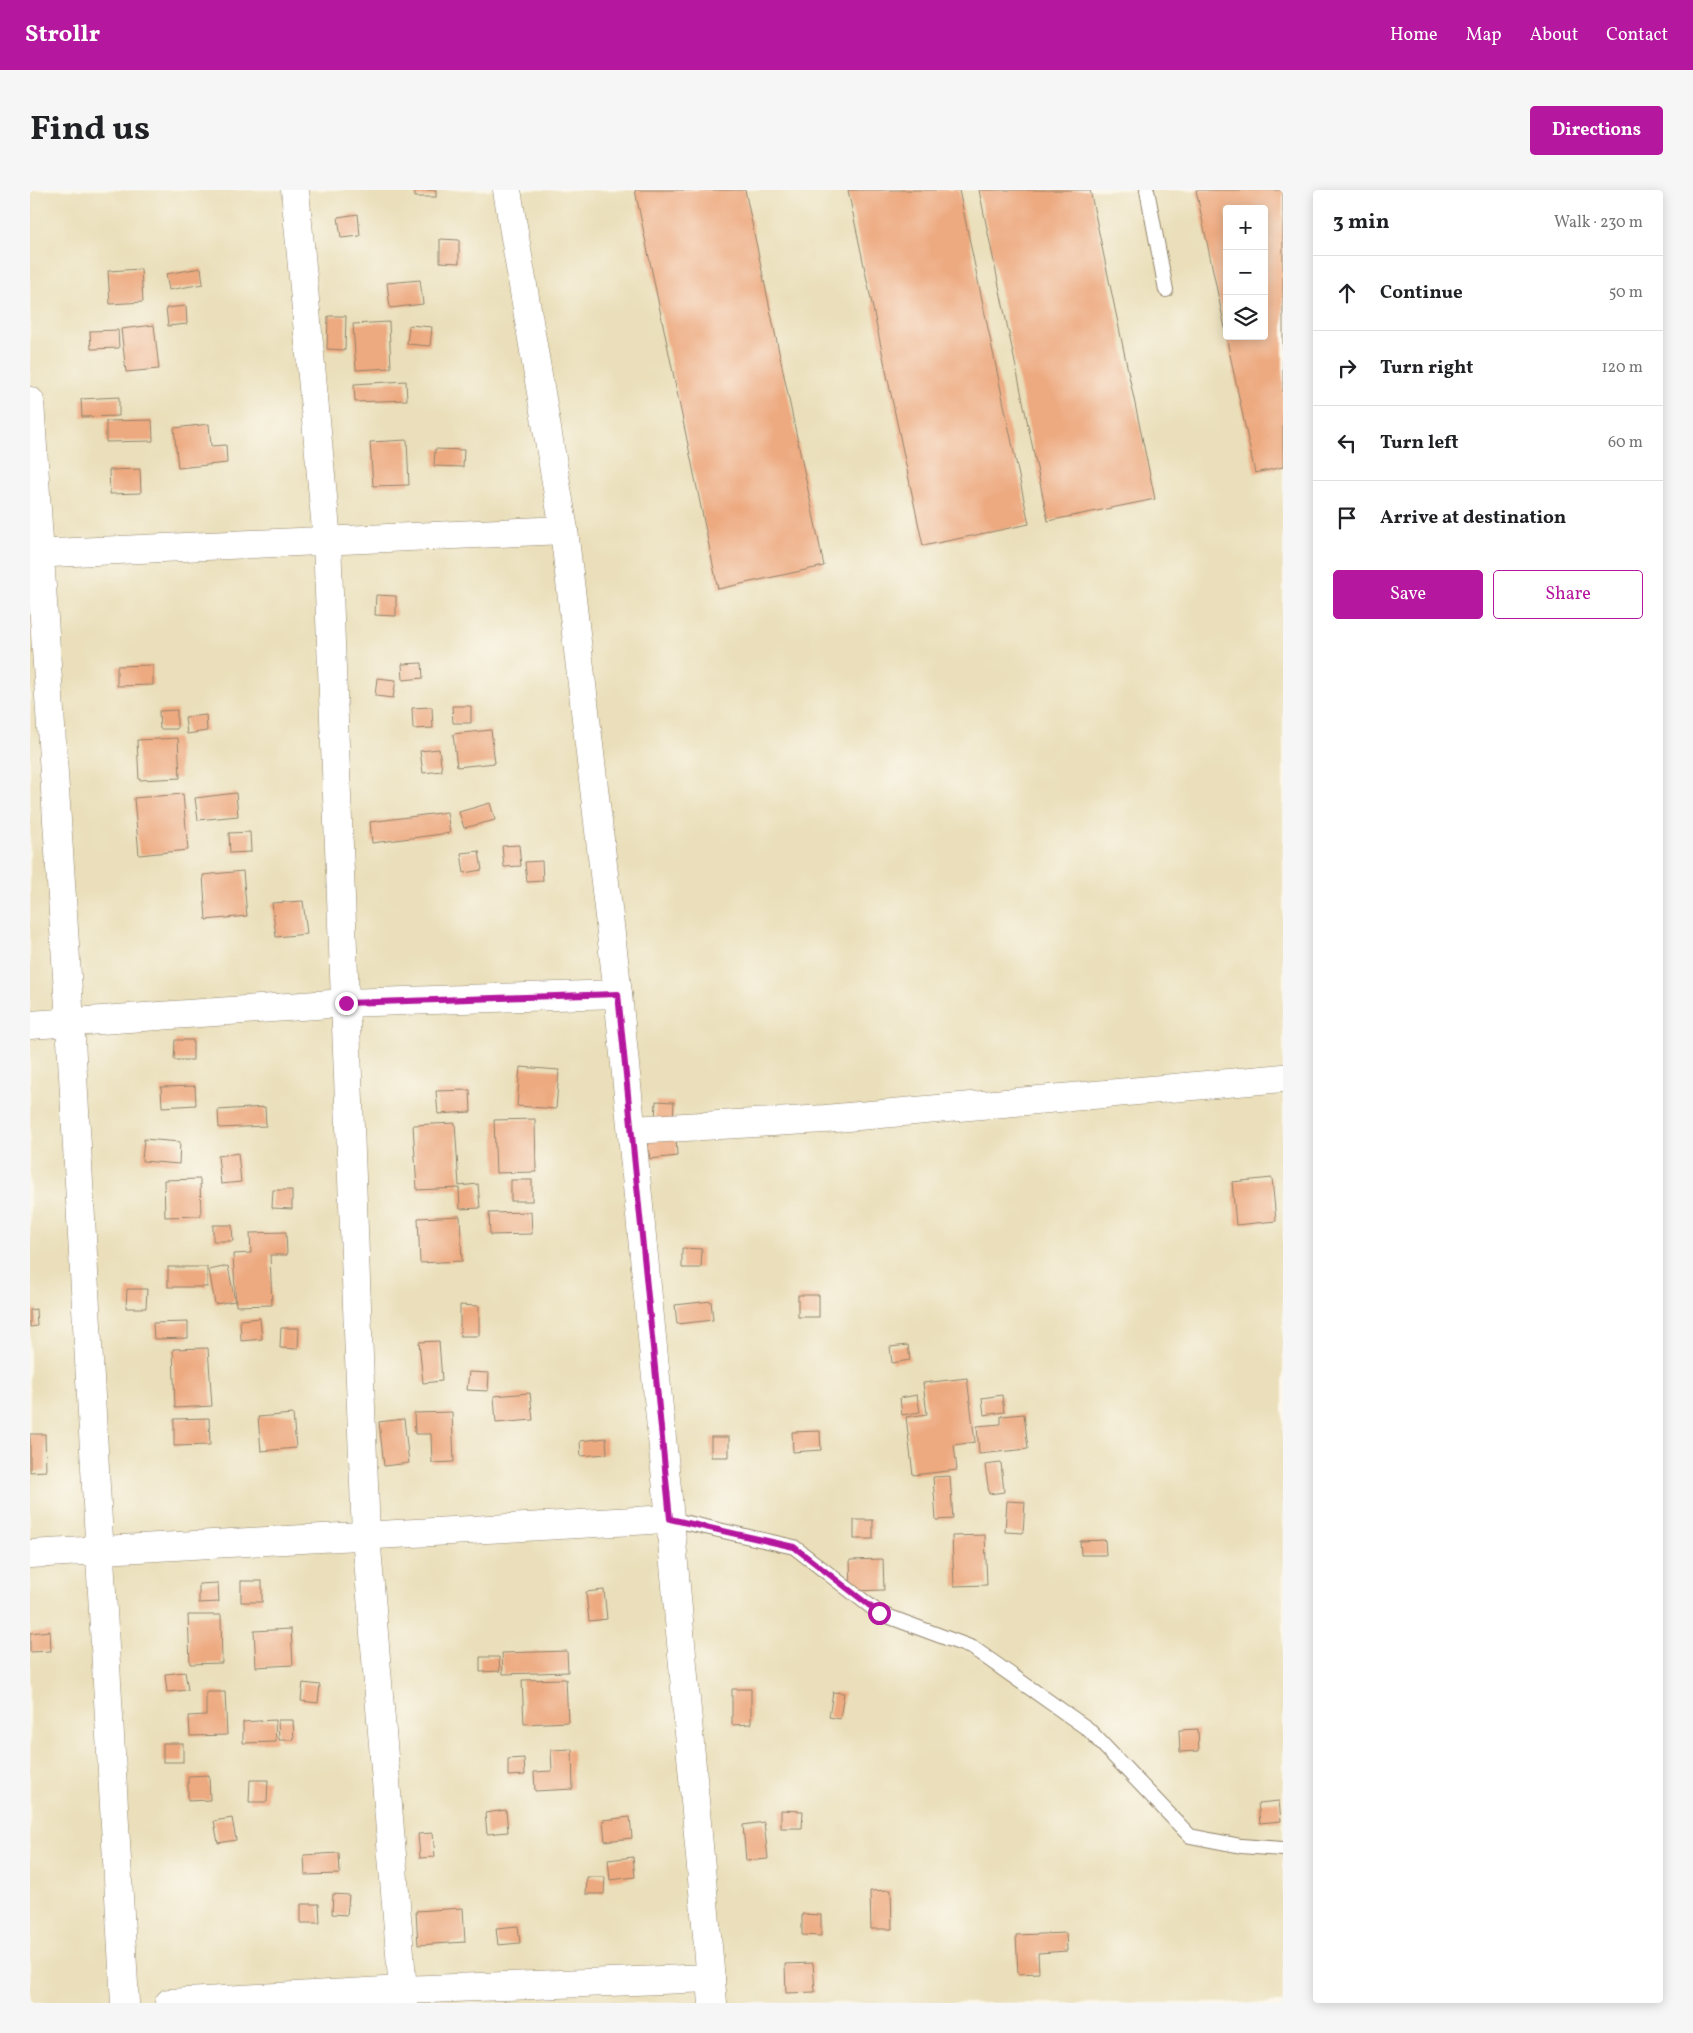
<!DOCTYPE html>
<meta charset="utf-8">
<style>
:root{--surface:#fff;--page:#f6f6f6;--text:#202124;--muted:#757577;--line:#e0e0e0;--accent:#b5179e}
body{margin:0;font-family:Vollkorn,serif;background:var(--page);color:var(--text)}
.controls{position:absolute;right:15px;top:15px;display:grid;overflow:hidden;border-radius:5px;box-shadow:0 2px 12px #0003}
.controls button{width:45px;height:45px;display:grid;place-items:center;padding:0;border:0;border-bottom:1px solid var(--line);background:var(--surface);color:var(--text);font:25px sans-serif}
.stop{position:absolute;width:15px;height:15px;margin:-11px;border:4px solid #b5179e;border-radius:50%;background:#fff}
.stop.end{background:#b5179e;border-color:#fff;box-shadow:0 1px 5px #0008}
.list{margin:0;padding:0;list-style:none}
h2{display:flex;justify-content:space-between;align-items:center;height:65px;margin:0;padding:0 20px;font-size:21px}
h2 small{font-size:16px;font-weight:400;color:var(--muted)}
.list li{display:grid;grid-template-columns:32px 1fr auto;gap:15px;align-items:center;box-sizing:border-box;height:75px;padding:0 20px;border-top:1px solid var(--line)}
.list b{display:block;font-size:19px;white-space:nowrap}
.list em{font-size:16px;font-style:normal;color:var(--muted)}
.actions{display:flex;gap:10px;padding:15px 20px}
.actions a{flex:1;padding:11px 0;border:1px solid var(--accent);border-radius:5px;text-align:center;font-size:18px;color:var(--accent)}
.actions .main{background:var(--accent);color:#fff}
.icon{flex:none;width:28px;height:28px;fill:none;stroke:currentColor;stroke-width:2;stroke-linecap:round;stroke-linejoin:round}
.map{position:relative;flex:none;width:1253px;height:1813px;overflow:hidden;border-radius:5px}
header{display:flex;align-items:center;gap:30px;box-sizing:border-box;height:70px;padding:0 25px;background:var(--accent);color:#fff}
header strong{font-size:24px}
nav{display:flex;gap:28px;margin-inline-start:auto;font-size:18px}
.intro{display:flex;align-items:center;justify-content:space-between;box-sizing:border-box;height:120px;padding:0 30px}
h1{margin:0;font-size:35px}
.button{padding:12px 22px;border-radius:5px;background:var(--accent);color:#fff;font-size:18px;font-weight:700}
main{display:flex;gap:30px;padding:0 30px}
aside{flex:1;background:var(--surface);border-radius:5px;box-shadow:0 2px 12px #0003}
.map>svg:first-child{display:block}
.building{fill:#eda97f}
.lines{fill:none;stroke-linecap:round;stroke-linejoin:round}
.lane-casing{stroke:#92846c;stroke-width:16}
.street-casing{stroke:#92846c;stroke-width:29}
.lane{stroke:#fff;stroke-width:14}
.street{stroke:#fff;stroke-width:28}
.route{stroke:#b5179e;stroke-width:6}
</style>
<header>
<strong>Strollr</strong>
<nav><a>Home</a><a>Map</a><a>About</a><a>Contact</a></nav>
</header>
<div class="intro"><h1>Find us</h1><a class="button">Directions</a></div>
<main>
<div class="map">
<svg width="1253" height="1813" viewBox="0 0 1253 1813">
<rect width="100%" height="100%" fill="#fbf7ec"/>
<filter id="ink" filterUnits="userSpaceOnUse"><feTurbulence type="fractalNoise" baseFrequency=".02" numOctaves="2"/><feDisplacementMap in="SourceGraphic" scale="10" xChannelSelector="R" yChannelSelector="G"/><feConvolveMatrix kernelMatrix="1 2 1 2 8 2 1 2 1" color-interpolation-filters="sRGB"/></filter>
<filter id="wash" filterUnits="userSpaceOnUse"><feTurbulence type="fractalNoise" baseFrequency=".0096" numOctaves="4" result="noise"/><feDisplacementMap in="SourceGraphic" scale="20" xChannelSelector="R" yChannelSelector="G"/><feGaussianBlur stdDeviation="1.12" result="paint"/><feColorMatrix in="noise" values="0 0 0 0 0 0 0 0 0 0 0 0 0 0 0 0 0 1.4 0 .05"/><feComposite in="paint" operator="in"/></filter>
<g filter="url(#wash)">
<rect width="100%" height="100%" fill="#eadfba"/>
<g id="blocks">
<g class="building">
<rect x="385" y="0" width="21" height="7"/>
<polygon points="605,0 715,0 794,376 688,399"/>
<polygon points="818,0 929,0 999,334 893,356"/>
<polygon points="949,0 1060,0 1125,309 1018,331"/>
<polygon points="1166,0 1253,0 1253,277 1225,283 1196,146 1234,146 1234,19 1197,19 1196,143"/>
<polygon points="328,24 330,46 311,48 308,27"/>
<polygon points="410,49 429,50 429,73 410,72"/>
<polygon points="171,78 173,94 139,100 136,84"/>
<polygon points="111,79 113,112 80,114 78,81"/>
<polygon points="390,90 393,114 360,118 357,93"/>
<polygon points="156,116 157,134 138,136 136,118"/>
<polygon points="298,126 316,126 315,160 297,159"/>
<polygon points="359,132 361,178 326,180 323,134"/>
<polygon points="124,135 129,179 96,182 91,139"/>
<polygon points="379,135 402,137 400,156 377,154"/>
<polygon points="88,140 89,158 61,159 60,141"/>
<polygon points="376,191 377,210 325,212 324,194"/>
<polygon points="89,207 89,226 52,227 51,209"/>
<polygon points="122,230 123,251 76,252 76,231"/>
<polygon points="179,234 181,256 196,255 197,273 148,278 144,238"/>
<polygon points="377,250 379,295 343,296 340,252"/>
<polygon points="405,259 434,260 433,277 404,276"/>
<polygon points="110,279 111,303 80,304 79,280"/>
<polygon points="346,405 366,406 366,426 345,425"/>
<polygon points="392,473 393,488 373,490 372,474"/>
<polygon points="123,475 123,495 87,496 87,476"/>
<polygon points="347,488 366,490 363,508 345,506"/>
<polygon points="422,516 441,516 441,533 423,533"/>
<polygon points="402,517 403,538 383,539 382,518"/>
<polygon points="147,520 147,539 130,539 129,521"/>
<polygon points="176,525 177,541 157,544 155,527"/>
<polygon points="461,540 465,573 427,577 423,544"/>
<polygon points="148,548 150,588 109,590 107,550"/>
<polygon points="409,559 412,581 393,583 390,561"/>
<polygon points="206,603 208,626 168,630 165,608"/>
<polygon points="153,604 158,660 109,665 104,608"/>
<polygon points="460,613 465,630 434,638 429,622"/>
<polygon points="417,622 420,643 342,653 340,632"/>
<polygon points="220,642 221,662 200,663 199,643"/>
<polygon points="489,655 491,676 474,677 472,656"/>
<polygon points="449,661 452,680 434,683 431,663"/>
<polygon points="512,671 513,691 497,692 495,672"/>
<polygon points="213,681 217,726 176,730 173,685"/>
<polygon points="273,711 277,744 246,747 242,713"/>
<polygon points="145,850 163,850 163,870 144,870"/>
<polygon points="490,877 529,880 526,919 487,916"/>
<polygon points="165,896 166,915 132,917 131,897"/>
<polygon points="440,900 441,922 408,924 406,901"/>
<polygon points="626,911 644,912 643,931 625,931"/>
<polygon points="235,917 236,936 189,938 188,920"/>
<polygon points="505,929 506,982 466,983 464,930"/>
<polygon points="425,933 429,996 448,994 450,1018 430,1019 429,998 387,1000 383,935"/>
<polygon points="646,947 647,966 620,969 617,950"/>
<polygon points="114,949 150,952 149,974 112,971"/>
<polygon points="208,963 211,992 191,994 188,966"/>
<polygon points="1242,988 1246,1031 1206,1035 1202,992"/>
<polygon points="170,989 171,1026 135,1027 134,990"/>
<rect x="481" y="990" width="21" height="21"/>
<polygon points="243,1000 262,1000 262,1019 242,1018"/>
<polygon points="501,1022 502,1044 460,1045 459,1023"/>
<polygon points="430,1026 432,1071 390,1073 388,1028"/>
<polygon points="183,1035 202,1035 203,1051 183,1051"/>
<polygon points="256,1042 257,1065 240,1065 242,1115 206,1116 203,1064 221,1063 220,1043"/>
<polygon points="652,1058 672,1059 671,1078 652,1078"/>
<polygon points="198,1076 205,1111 185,1114 179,1080"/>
<rect x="138" y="1077" width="39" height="20"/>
<polygon points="97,1099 117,1099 116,1118 96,1118"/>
<rect x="768" y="1105" width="21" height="22"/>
<polygon points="681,1111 683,1130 647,1134 645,1115"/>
<polygon points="430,1115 449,1116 449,1146 430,1146"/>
<polygon points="6,1119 7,1136 0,1137 0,1120"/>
<polygon points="230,1128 232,1149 211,1151 210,1130"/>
<polygon points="158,1132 158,1148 124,1149 123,1133"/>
<polygon points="251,1138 269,1138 268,1159 250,1158"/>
<polygon points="409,1151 412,1191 393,1193 389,1152"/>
<polygon points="878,1155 880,1170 862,1173 860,1157"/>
<polygon points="178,1158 182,1216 145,1218 143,1159"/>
<polygon points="439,1182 459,1183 458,1201 437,1200"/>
<polygon points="937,1188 945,1252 924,1255 927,1280 883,1285 876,1227 897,1224 893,1193"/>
<polygon points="500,1203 503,1230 466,1233 464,1206"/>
<polygon points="887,1205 890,1222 872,1225 870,1208"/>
<polygon points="972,1205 974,1222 954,1225 952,1208"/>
<polygon points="422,1222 424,1272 402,1273 401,1244 385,1244 384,1223"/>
<polygon points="263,1224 266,1258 231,1261 228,1227"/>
<polygon points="994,1224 998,1259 949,1264 947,1236 971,1234 971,1226"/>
<polygon points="179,1228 180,1255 144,1256 144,1229"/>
<polygon points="374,1229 379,1273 354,1276 349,1232"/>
<polygon points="790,1241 791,1260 763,1262 762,1242"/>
<polygon points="0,1244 15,1244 16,1281 0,1282"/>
<rect x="681" y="1247" width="18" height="20"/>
<polygon points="576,1248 577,1264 551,1266 550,1251"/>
<polygon points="971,1273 974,1302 959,1304 955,1275"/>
<polygon points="920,1286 923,1329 906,1330 903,1287"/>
<polygon points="977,1311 995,1312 993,1343 975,1342"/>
<rect x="824" y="1330" width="19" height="19"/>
<polygon points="955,1345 957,1395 924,1396 922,1346"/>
<polygon points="1075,1350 1076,1365 1051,1365 1050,1351"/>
<polygon points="853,1369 854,1400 821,1401 820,1370"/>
<rect x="211" y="1391" width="21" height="21"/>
<polygon points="188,1393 189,1412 169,1413 169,1394"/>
<polygon points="574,1400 577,1429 559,1431 556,1402"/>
<polygon points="158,1425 191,1425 192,1473 160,1474"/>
<polygon points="261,1439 263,1475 226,1477 224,1441"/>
<polygon points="20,1441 21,1461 0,1462 0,1443"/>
<polygon points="537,1461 538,1482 473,1484 472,1463"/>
<polygon points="450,1467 469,1467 470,1481 450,1482"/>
<polygon points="155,1482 158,1500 137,1502 135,1484"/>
<polygon points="536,1489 538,1532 494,1534 492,1490"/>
<polygon points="273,1493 290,1495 288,1513 271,1511"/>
<polygon points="702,1499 721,1499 721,1534 702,1535"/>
<polygon points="176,1502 195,1502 197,1545 160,1546 159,1526 176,1525"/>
<polygon points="803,1502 814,1503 810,1529 799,1527"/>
<polygon points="245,1530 246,1552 213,1553 213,1532"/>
<polygon points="248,1530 263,1530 264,1550 249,1550"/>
<polygon points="1168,1539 1169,1561 1150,1562 1149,1540"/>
<rect x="133" y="1553" width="20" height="19"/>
<polygon points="542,1559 543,1599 505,1601 504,1582 522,1581 521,1560"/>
<polygon points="494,1568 495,1585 478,1586 478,1569"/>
<polygon points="179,1585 180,1610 158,1611 158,1586"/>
<polygon points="220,1590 238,1590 237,1612 219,1612"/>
<polygon points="1249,1611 1251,1631 1230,1633 1228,1613"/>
<polygon points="476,1620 478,1642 457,1644 455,1623"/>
<polygon points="751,1620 773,1621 772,1638 751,1638"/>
<polygon points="600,1627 602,1648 575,1651 573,1630"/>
<polygon points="202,1628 206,1650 188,1653 184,1631"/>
<polygon points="734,1632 738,1669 716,1671 713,1635"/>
<polygon points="403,1643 405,1667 390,1668 388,1644"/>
<polygon points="309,1663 310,1684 275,1685 274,1665"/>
<polygon points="603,1667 605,1687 580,1690 578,1670"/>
<polygon points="557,1687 575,1687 574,1704 556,1704"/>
<polygon points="861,1700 862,1739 841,1739 840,1701"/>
<polygon points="303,1704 319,1705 317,1725 302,1724"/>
<polygon points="271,1714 289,1714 290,1733 271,1733"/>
<polygon points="433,1718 435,1752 388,1755 386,1721"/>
<polygon points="772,1724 791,1725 791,1746 772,1745"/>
<polygon points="488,1736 490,1753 468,1755 466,1738"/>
<polygon points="1036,1743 1037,1761 1008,1763 1009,1783 988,1784 986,1745"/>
<polygon points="783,1773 785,1802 756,1803 755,1774"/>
</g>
</g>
</g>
<g filter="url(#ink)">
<use href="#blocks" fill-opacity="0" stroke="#92846c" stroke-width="1"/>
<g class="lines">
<g class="lane-casing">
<g id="lane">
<polyline points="1117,0 1136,100"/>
<polyline points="640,1329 764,1357 849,1423 943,1458 1058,1539 1160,1646 1211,1656 1253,1659"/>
</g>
</g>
<g class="street-casing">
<g id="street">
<polyline points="265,0 297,351 336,1345 374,1813"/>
<polyline points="477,0 534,340 588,804 640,1329 683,1813"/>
<polyline points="0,211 40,832 95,1813"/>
<polyline points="0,364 534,340"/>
<polyline points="0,835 315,813 588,804"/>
<polyline points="602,940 795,929 1253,888"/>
<polyline points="0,1364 640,1329"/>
<polyline points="139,1813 373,1800 681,1788"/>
</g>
</g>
<use href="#lane" class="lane"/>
<use href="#street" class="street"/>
</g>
</g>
<g class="lines" filter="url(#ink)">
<polyline class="route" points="316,813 588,804 640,1329 764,1357 849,1423"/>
</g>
</svg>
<div class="controls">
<button>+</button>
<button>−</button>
<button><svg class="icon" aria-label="layers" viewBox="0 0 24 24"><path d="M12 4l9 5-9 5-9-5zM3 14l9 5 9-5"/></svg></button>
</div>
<div class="stop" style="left:849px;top:1423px"></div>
<div class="stop end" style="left:316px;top:813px"></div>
</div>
<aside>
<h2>3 min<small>Walk · 230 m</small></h2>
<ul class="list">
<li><svg class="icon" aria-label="ahead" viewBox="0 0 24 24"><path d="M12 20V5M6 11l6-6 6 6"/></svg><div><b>Continue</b></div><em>50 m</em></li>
<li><svg class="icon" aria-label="right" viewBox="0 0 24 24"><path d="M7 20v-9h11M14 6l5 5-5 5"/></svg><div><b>Turn right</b></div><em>120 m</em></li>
<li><svg class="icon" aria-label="left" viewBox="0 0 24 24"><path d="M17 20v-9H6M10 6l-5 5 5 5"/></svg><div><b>Turn left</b></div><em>60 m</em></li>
<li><svg class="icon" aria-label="arrive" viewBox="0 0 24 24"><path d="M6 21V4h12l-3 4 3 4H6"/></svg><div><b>Arrive at destination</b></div></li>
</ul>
<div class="actions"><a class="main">Save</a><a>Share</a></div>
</aside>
</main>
